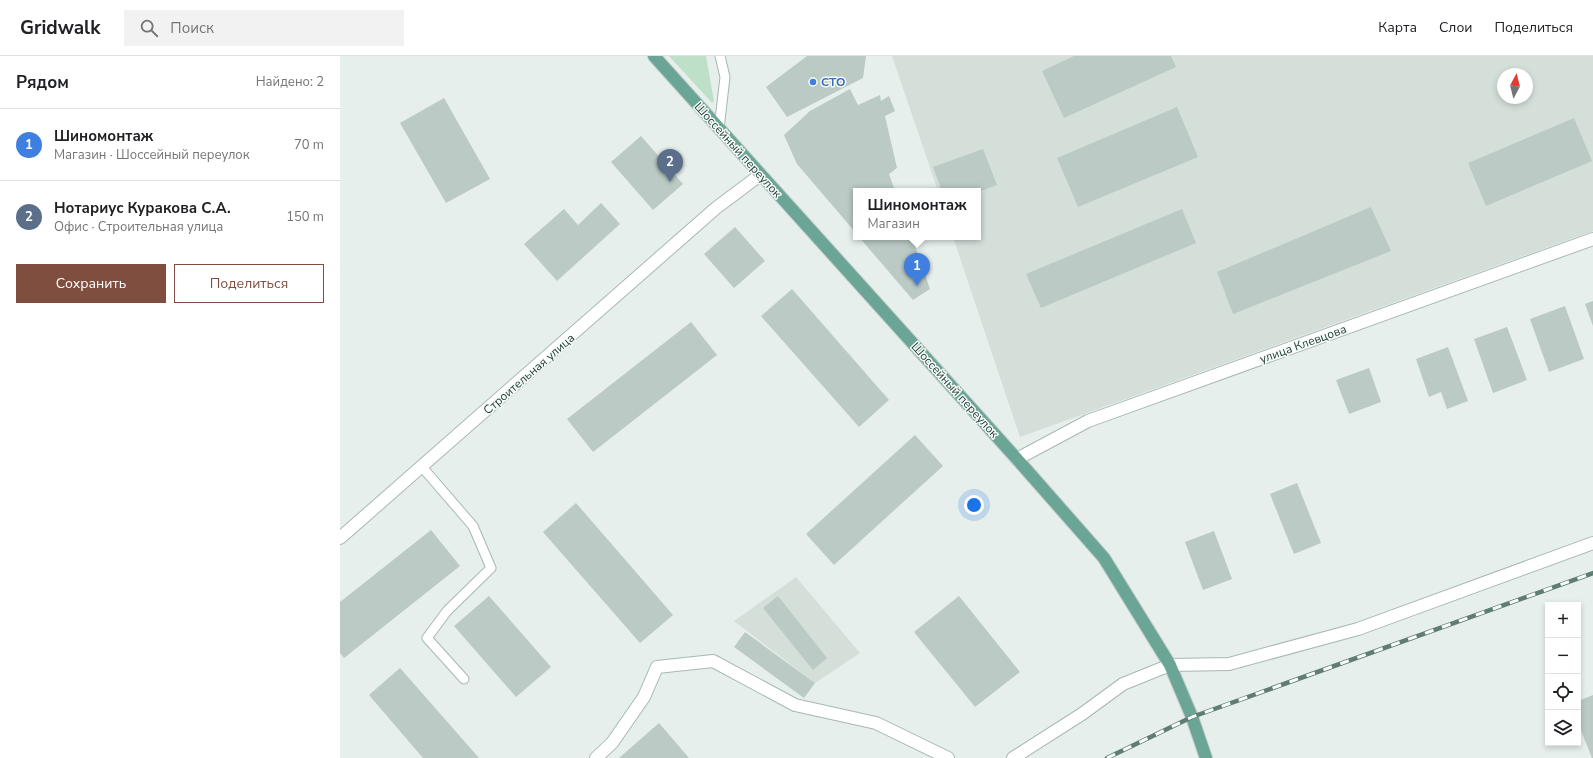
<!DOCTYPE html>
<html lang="ru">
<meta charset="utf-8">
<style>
:root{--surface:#fff;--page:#f2f2f2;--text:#202124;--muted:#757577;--line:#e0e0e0;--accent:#7f4e3f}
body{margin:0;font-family:"Nunito Sans",sans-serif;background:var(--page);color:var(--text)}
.controls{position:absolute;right:12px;bottom:12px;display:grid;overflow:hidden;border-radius:0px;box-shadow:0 2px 6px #0003}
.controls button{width:36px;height:36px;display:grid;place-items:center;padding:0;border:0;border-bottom:1px solid var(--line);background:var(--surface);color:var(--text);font:20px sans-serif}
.compass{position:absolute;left:1157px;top:12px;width:36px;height:36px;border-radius:50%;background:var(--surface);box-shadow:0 2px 6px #0003;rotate:7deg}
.you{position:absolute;left:634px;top:449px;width:14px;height:14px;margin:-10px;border:3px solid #fff;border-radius:50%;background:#1a73e8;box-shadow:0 0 0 6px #1a73e833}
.badge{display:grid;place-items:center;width:26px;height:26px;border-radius:50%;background:var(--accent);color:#fff;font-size:13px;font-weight:700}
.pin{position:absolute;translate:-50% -33px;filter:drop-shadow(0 1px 2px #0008)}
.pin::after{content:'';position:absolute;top:21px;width:14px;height:12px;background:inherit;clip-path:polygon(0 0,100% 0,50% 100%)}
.popup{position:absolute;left:513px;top:132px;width:128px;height:52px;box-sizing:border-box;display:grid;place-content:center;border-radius:0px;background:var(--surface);filter:drop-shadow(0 1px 3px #0005);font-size:13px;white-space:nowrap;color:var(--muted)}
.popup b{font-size:15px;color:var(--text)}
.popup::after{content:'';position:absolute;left:50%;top:100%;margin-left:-8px;border:8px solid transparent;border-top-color:var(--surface)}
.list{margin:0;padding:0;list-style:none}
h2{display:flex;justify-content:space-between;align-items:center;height:52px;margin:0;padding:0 16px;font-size:17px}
h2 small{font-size:13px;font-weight:400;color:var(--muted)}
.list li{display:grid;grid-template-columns:26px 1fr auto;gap:12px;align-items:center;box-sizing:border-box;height:72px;padding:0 16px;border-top:1px solid var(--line)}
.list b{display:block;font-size:15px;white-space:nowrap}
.list p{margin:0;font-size:13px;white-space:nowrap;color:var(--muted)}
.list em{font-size:13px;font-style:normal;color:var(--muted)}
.actions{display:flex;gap:8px;padding:12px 16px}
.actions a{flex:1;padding:9px 0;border:1px solid var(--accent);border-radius:0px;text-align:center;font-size:14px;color:var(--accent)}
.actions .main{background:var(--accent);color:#fff}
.icon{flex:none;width:22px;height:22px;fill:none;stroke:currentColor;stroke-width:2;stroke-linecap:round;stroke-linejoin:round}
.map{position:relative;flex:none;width:1253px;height:702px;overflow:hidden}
header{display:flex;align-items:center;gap:24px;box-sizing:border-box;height:56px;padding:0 20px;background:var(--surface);border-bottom:1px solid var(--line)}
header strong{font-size:19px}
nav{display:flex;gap:22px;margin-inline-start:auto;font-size:14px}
.search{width:280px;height:36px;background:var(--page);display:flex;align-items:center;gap:10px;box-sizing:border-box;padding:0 14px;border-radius:0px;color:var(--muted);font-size:15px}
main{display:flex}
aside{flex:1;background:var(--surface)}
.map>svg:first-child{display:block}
.built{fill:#d4dfda;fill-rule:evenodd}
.green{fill:#bfe0c8}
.building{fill:#bbcac4}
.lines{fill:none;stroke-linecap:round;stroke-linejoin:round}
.lane-casing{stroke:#a8b8b2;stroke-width:11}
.street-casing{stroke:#a8b8b2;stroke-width:14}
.primary-casing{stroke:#c2cac8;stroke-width:14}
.lane{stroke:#fff;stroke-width:9}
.street{stroke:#fff;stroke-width:12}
.primary{stroke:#6aa596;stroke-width:12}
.rail-casing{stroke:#5f7d75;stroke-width:4.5}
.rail{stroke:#f7fbf9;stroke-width:3;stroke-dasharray:9;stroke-linecap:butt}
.shop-dot{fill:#3f7fe0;stroke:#f7fbf9;stroke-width:1.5}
.labels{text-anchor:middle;stroke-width:3;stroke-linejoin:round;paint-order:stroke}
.shop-label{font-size:12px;font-weight:bold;fill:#366cbe;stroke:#f7fbf9;text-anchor:start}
.street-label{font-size:12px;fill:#24423a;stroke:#f7fbf9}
</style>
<header>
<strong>Gridwalk</strong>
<div class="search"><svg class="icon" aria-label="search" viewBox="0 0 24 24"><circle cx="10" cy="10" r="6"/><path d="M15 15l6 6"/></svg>Поиск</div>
<nav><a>Карта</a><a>Слои</a><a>Поделиться</a></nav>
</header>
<main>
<aside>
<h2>Рядом<small>Найдено: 2</small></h2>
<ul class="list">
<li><span class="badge" style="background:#3f7fe0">1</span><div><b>Шиномонтаж</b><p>Магазин · Шоссейный переулок</p></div><em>70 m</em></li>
<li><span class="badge" style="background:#5c6f8a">2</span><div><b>Нотариус Куракова С.А.</b><p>Офис · Строительная улица</p></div><em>150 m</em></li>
</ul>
<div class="actions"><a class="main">Сохранить</a><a>Поделиться</a></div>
</aside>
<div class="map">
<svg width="1253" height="702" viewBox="0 0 1253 702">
<rect width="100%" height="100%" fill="#e6efeb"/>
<g class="built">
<path d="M 552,0 L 1253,0 L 1253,175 L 680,381 L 613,181 L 638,181 L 638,135 L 598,135 ZM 1163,18 L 1187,18 L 1187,42 L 1163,42 Z"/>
<polygon points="456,521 520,597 475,627 394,565"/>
</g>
<polygon class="green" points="329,0 366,0 374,45 372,47"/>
<g class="building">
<polygon points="467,0 526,0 523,22 447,61 426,31"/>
<polygon points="734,0 831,0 836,11 724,62 702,15"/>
<polygon points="510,33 518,49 540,39 541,45 549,40 555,55 545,60 557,112 549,118 555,135 516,135 516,177 457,108 444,79 470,55"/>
<polygon points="104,42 150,123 106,147 60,67"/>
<polygon points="837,51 858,101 738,151 717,102"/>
<polygon points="1234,62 1252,105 1146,150 1128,107"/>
<polygon points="301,80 343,128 313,154 271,106"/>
<polygon points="643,93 657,129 638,136 602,135 593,111"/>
<polygon points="261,147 280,168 217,225 184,188 224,153 238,169"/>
<polygon points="1031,151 1051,195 893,258 877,216"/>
<polygon points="842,153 856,187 701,252 686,218"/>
<polygon points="395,171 425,205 394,232 364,198"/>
<polygon points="519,181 572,181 590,233 573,244"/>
<polygon points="452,233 549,344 519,371 421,260"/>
<polygon points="1253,245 1253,270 1245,248"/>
<polygon points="1225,250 1244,303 1209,316 1190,263"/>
<polygon points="351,266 377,299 253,396 227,363"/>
<polygon points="1167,271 1187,324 1153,337 1134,283"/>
<polygon points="1108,291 1128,345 1107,353 1101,336 1089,341 1076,303"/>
<polygon points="1029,312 1041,346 1009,358 996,324"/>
<polygon points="575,379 603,410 494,509 466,478"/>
<polygon points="957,427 981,487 954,498 930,438"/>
<polygon points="236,447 333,559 300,587 203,476"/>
<polygon points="91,474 120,510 4,602 0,597 0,546"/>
<polygon points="874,475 892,523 863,534 845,486"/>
<polygon points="149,540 211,611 176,641 114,570"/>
<polygon points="438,540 487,602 473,614 423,552"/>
<polygon points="619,540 680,616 635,651 574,576"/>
<polygon points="405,576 475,627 464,642 394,591"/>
<polygon points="60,612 139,702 83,702 29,639"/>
<polygon points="1253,639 1253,702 1252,702 1238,667 1238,645"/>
<polygon points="319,667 349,702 279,702"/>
</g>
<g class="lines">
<g class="lane-casing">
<g id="lane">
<polyline points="379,73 385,21 380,0"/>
<polyline points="82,411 133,470 151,512 107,555 87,582 124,623"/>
</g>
</g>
<g class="street-casing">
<g id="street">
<polyline points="677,403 748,365 1253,183"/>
<polyline points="0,482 376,152 420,119"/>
<polyline points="256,702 272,687 304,641 317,611 373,605 455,649 536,667 608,702"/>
<polyline points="673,702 742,658 783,628 830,609 889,608 1018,573 1253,487"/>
</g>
</g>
<g class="primary-casing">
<polyline id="primary" points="314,0 677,403 764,502 830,609 852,661 866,702"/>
</g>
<use href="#lane" class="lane"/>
<use href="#street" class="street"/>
<use href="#primary" class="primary"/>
<g class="rail-casing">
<polyline id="rail" points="767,702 852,661 1253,517"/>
</g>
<use href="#rail" class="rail"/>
</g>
<circle class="shop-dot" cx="473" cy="26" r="4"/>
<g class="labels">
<g class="shop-label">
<text x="481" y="30">СТО</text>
</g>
<g class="street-label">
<text transform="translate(398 94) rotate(48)" y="4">Шоссейный переулок</text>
<text transform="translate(963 288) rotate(-20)" y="4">улица Клевцова</text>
<text transform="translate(189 318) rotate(-41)" y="4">Строительная улица</text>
<text transform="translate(615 334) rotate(48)" y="4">Шоссейный переулок</text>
</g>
</g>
</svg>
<div class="controls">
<button>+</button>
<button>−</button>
<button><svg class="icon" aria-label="locate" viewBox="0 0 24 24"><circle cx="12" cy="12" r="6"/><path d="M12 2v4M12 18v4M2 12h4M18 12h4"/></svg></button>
<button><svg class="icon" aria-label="layers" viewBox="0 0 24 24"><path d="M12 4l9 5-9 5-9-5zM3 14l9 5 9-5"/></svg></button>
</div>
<svg class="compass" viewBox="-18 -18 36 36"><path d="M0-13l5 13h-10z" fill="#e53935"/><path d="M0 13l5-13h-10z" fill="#757577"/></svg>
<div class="you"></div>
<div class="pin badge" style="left:577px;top:230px;background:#3f7fe0">1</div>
<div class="popup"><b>Шиномонтаж</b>Магазин</div>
<div class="pin badge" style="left:330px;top:126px;background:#5c6f8a">2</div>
</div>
</main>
